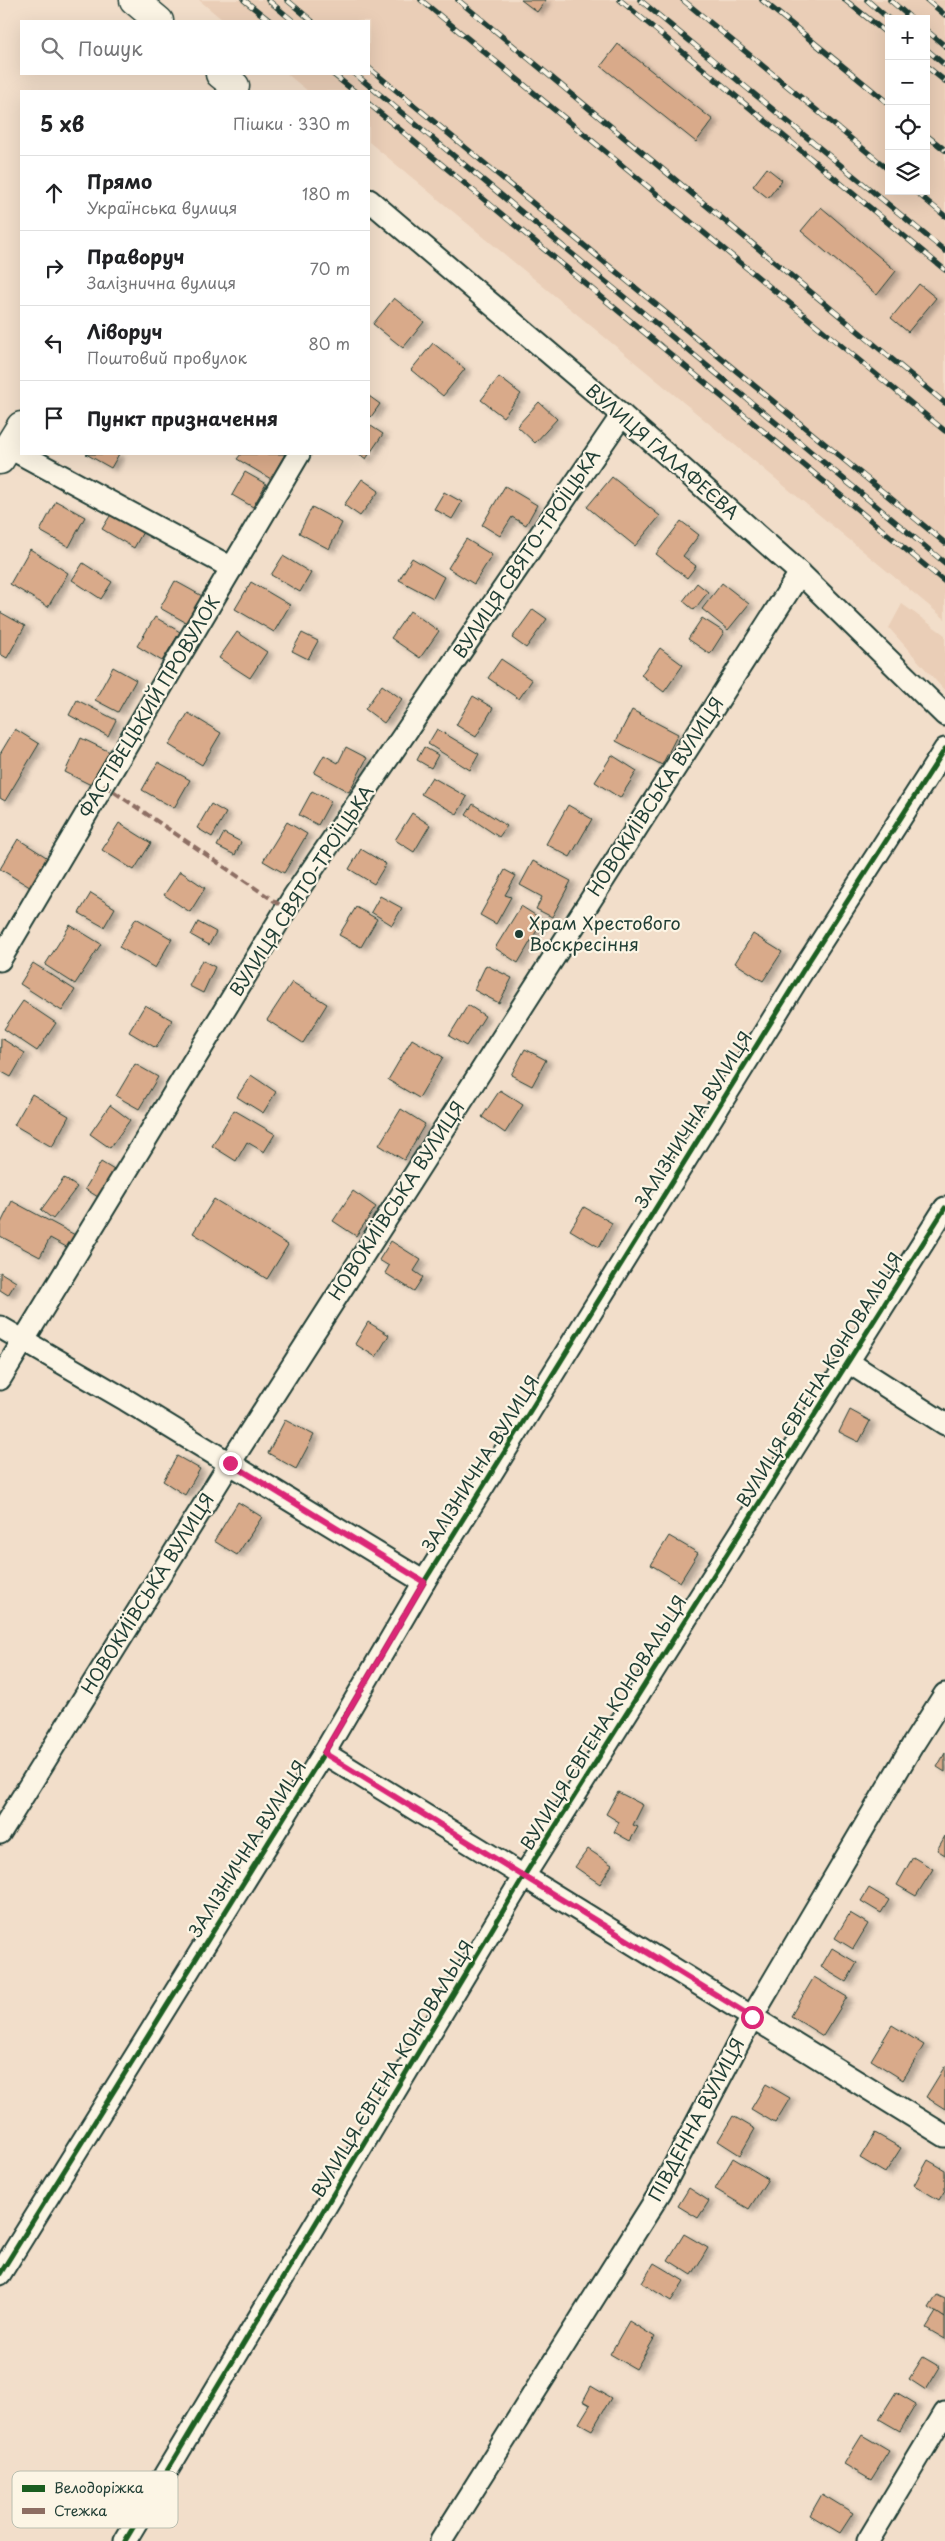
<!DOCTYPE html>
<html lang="uk">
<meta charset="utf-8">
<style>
:root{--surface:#fff;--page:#f6f6f6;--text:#202124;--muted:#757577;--line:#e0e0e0}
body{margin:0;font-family:"Playpen Sans",sans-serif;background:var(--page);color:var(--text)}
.controls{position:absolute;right:15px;top:15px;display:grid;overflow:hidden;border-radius:0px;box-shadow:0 5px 20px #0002}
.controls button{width:45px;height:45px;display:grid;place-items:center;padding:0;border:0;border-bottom:1px solid var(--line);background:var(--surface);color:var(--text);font:25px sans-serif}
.stop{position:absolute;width:15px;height:15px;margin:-11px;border:4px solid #db2777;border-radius:50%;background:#fff}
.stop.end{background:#db2777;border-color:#fff;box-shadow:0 1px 5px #0008}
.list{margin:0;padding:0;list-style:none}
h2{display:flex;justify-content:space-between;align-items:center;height:65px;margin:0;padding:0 20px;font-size:21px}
h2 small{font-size:16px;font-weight:400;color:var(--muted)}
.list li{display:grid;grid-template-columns:32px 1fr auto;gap:15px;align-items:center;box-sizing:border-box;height:75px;padding:0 20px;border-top:1px solid var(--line)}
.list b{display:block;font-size:19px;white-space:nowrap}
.list p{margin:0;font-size:16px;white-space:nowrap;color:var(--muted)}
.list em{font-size:16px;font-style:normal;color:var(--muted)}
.icon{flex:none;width:28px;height:28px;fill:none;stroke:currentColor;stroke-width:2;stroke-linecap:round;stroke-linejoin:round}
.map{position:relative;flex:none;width:945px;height:2541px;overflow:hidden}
.search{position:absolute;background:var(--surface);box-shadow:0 5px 20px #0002;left:20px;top:20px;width:350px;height:55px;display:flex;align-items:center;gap:12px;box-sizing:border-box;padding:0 18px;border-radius:0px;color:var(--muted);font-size:19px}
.panel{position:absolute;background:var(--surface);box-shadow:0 5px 20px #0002;left:20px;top:90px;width:350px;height:365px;border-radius:0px}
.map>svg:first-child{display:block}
.built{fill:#eaceb7;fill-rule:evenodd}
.building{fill:#d9aa8a;stroke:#1f3d34;filter:url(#shadow)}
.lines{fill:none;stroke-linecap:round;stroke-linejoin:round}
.minor-casing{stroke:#1f3d34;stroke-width:25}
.major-casing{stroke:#1f3d34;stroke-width:31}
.minor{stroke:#fcf5e5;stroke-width:21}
.major{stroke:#fcf5e5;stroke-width:28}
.rail-casing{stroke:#1f3d34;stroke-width:5.5}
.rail{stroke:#fcf5e5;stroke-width:4;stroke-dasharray:11;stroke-linecap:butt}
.quiet{stroke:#8d6e63;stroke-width:4;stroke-dasharray:8 4;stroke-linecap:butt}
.cycleway-casing{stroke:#fcf5e5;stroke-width:8}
.cycleway{stroke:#1b5e20;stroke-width:5}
.route{stroke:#db2777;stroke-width:6}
.poi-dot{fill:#1f3d34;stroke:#fcf5e5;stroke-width:2}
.labels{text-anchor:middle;stroke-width:4.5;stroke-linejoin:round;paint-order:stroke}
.street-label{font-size:18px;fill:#1f3d34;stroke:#fcf5e5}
.poi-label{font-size:18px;fill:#1f3d34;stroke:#fcf5e5;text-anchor:start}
.key{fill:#fcf5e5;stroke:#babeb0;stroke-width:1}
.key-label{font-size:14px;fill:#1f3d34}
</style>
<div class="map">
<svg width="945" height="2541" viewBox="0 0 945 2541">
<defs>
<filter id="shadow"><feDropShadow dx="5.5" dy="3" stdDeviation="2.5" flood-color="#0004"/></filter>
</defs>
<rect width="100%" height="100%" fill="#f2deca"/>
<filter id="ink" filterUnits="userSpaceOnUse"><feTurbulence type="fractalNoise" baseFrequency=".02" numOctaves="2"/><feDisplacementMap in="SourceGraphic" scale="10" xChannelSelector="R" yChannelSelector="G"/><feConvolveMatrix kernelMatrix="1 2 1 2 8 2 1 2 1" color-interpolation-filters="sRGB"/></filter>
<g filter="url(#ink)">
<g class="built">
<path d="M 199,0 L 945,0 L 945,619 L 369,142 L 369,91 L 308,91 L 287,74 L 369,74 L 369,21 L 224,21 ZM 889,19 L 926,19 L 926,191 L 889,191 Z"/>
<polygon points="902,604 945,635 945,691 889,628"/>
</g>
<g class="building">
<polygon points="521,0 546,0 537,12"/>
<polygon points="618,44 713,120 696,142 601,66"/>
<polygon points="767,168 782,180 768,198 753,186"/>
<polygon points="821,207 896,271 877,295 801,231"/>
<polygon points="919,284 936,298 908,332 891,318"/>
<polygon points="394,298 424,322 403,348 373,324"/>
<polygon points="433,343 465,369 443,396 411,370"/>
<polygon points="499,377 521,394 503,417 481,400"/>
<polygon points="369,396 380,404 371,417 369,415"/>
<polygon points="539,402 557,419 535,443 517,426"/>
<polygon points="371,426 383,434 366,459 359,454 369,454 369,430"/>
<polygon points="86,454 119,454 111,468"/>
<polygon points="241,454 285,454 271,479 237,459"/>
<polygon points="245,472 266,484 253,507 232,495"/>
<polygon points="612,477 660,516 635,546 587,507"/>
<polygon points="362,479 379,491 360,516 344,505"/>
<polygon points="505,486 537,505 526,525 512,517 500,536 482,525"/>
<polygon points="444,492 462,502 452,519 434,509"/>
<polygon points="56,501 85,517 69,547 40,531"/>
<polygon points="312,507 342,523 329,549 299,533"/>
<polygon points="113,511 144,530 134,548 102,529"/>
<polygon points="681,521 699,535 683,556 696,566 687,578 656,554"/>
<polygon points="466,539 492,555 474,584 448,568"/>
<polygon points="30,549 68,573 48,607 10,584"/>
<polygon points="283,556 311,573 300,592 271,575"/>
<polygon points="412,558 444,577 433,598 399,580"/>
<polygon points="83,563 112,582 101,599 72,580"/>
<polygon points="175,581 202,596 187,623 160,608"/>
<polygon points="251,582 290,605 274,632 235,609"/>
<polygon points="697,583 708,592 694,610 683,601"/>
<polygon points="722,583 749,604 728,630 702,609"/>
<polygon points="533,609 547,619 526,648 512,638"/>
<polygon points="410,611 439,631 420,658 391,638"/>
<polygon points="0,612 25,626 7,658 0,654"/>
<polygon points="155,617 180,632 162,661 137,646"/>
<polygon points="702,618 724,632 710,654 688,639"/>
<polygon points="237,632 267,652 250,678 219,658"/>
<polygon points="302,633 318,641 308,659 292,651"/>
<polygon points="660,648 683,665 664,692 641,675"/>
<polygon points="501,659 532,680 519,699 488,678"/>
<polygon points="113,667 136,680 118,712 95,700"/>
<polygon points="382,685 402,699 384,723 365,709"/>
<polygon points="473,696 493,708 476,737 456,725"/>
<polygon points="77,700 116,720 108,736 69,715"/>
<polygon points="632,710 678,734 662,765 616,741"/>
<polygon points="188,713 221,733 202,765 169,745"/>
<polygon points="15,729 39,744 5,801 0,798 0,754"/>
<polygon points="437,729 479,754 470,770 428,744"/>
<polygon points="81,738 110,752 93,786 65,772"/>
<polygon points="346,747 367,758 349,792 314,773 324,755 338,763"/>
<polygon points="424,747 438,755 431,768 417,760"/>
<polygon points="612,755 637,771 620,798 595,782"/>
<polygon points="158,762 190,780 174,808 142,790"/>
<polygon points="432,777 467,797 457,814 421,794"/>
<polygon points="312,791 331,801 318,825 299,815"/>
<polygon points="211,804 226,813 212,837 197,828"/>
<polygon points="473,804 507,826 499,837 466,815"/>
<polygon points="568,805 592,819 570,857 546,844"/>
<polygon points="412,813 430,825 414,852 395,840"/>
<polygon points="287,822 307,834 284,873 263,861"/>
<polygon points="119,823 151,843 134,870 102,850"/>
<polygon points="224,833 241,842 235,855 217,846"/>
<polygon points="18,839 51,860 33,889 0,869"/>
<polygon points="361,849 386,864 374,884 349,869"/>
<polygon points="533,861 571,881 552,917 536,909 542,897 520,885"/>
<polygon points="505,870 516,876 505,895 511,897 496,924 480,915"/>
<polygon points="180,871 205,888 190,912 164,895"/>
<polygon points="91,893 115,908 104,927 79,913"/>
<polygon points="380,896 402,908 392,925 371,912"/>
<polygon points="521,906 543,920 518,963 495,948"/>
<polygon points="356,907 377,919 361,947 339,935"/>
<polygon points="136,918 172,939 155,968 119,947"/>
<polygon points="198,922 216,932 209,945 191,935"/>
<polygon points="70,925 101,944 75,984 45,965"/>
<polygon points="753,934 782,952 763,981 735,963"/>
<polygon points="202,960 215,967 203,993 189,986"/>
<polygon points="33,963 75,990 62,1011 20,984"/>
<polygon points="486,965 512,978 499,1003 474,990"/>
<polygon points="292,982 327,1004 303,1043 267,1020"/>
<polygon points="23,1001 56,1023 37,1051 4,1029"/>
<polygon points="145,1005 172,1020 156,1048 129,1032"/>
<polygon points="468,1005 485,1016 466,1046 449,1036"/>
<polygon points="1,1038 25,1053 11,1077 0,1071"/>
<polygon points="412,1039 443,1057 419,1098 388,1080"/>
<polygon points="525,1049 546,1060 532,1086 511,1075"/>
<polygon points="135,1064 158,1077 139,1109 116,1096"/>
<polygon points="251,1075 276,1092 263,1113 237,1097"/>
<polygon points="500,1090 523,1105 505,1133 482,1117"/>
<polygon points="32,1094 69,1116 52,1147 14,1125"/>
<polygon points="110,1105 130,1120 110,1148 90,1134"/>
<polygon points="401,1109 425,1124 404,1160 379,1145"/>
<polygon points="234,1110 275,1134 264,1152 247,1142 236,1161 212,1146"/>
<polygon points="101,1162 119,1173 103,1200 85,1189"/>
<polygon points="64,1178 77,1187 53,1219 41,1210"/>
<polygon points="353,1191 376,1207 356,1236 333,1221"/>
<polygon points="214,1199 288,1245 267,1279 193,1233"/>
<polygon points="12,1201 77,1236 70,1249 50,1238 40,1257 0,1236 0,1225"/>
<polygon points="584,1207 612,1223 599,1247 570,1230"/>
<polygon points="391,1241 421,1260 414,1271 423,1277 414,1291 385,1273 389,1266 379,1260"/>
<polygon points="0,1272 16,1282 8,1295 0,1290"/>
<polygon points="368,1322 389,1335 376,1357 355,1344"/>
<polygon points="850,1410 870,1421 859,1442 839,1432"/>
<polygon points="285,1420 314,1435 296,1469 268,1453"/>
<polygon points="177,1456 200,1469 185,1495 163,1481"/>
<polygon points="238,1502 262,1517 237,1555 214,1541"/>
<polygon points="669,1536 698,1553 680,1582 651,1565"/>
<polygon points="945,1753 945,1772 937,1767"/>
<polygon points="618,1792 643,1805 633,1825 638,1827 630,1841 614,1832 619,1822 606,1814"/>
<polygon points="945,1836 945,1855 937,1850"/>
<polygon points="588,1849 612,1865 600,1884 575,1867"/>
<polygon points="913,1857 933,1869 916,1896 897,1885"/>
<polygon points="869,1888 889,1900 881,1913 861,1901"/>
<polygon points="850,1913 868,1924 853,1949 835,1938"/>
<polygon points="832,1948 857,1963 846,1982 821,1967"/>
<polygon points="814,1977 847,1997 823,2036 791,2016"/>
<polygon points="892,2025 924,2045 903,2080 871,2060"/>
<polygon points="945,2066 945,2109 926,2097"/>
<polygon points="766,2084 790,2098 775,2123 751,2109"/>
<polygon points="733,2116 755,2129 740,2155 718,2141"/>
<polygon points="875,2133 901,2148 885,2173 860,2158"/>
<polygon points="733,2158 768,2179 749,2209 715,2189"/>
<polygon points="928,2160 945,2170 945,2190 939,2200 914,2185"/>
<polygon points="689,2188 709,2201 698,2218 678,2206"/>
<polygon points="684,2234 708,2248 692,2275 668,2260"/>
<polygon points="654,2263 684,2281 671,2301 642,2283"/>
<polygon points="937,2295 945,2299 945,2318 929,2308"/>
<polygon points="936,2312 945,2318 945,2339 926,2328"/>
<polygon points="629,2321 655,2337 636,2369 610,2354"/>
<polygon points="923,2357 940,2367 926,2390 909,2379"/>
<polygon points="591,2386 611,2398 592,2430 579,2423 590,2405 583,2401"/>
<polygon points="896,2392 916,2404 900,2431 879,2419"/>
<polygon points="862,2435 889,2451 871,2480 844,2464"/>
<polygon points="822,2494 853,2513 840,2533 810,2515"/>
</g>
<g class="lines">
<g class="minor-casing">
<g id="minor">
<polyline points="369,200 622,415 800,573 945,715"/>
<polyline points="8,447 232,568"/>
<polyline points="0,960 299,454"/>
<polyline points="0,1327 126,1400 424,1582"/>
<polyline points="848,1362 945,1424"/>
<polyline points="0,1379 294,896 622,415"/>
<polyline points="324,1753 945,2136"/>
<polyline points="0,1833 230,1463 800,573"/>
<polyline points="0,2274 324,1753 424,1582 807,964 945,749"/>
<polyline points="125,2541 524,1876 945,1208"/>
<polyline points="441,2541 661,2191 752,2017 912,1746 945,1694"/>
<polyline points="868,2541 945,2413"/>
</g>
</g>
<g class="major-casing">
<g id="major">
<polyline points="134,0 159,21"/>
<polyline points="220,74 235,86 232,91"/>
<polyline points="0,460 21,426"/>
</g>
</g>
<use href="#minor" class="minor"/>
<use href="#major" class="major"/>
<g class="rail-casing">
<g id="rail">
<polyline points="244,0 270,21"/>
<polyline points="268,0 293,21"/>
<polyline points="287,0 312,21"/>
<polyline points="421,0 945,431"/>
<polyline points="458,0 945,403"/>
<polyline points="620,0 945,270"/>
<polyline points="640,0 945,251"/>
<polyline points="683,0 889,170"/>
<polyline points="762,0 889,104"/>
<polyline points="845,0 889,35"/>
<polyline points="867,0 889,19"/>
<polyline points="890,0 912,19"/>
<polyline points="927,0 945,15"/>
<polyline points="926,30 945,46"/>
<polyline points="926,49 945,65"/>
<polyline points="926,66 945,81"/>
<polyline points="369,68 945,543"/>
<polyline points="333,74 354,91"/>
<polyline points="355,74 945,563"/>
<polyline points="369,104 945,582"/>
<polyline points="926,135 945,150"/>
<polyline points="915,191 945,216"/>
</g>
</g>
<use href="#rail" class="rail"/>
<polyline class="quiet" points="104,785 286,909"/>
<g class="cycleway-casing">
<g id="cycleway">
<polyline points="0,2274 324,1753 424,1582 807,964 945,749"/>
<polyline points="125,2541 524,1876 945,1208"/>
</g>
</g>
<use href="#cycleway" class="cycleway"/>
</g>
</g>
<g class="lines" filter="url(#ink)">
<polyline class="route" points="230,1463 424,1582 324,1753 752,2017"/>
</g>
<circle class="poi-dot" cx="519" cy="934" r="5"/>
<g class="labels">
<g class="street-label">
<text transform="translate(662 452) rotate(41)" y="6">ВУЛИЦЯ ГАЛАФЕЄВА</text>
<text transform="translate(527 554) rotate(-56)" y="6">ВУЛИЦЯ СВЯТО-ТРОЇЦЬКА</text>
<text transform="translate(150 707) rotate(-59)" y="6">ФАСТІВЕЦЬКИЙ ПРОВУЛОК</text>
<text transform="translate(656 797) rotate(-57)" y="6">НОВОКИЇВСЬКА ВУЛИЦЯ</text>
<text transform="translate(302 891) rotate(-57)" y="6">ВУЛИЦЯ СВЯТО-ТРОЇЦЬКА</text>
<text transform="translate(694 1120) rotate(-58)" y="6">ЗАЛІЗНИЧНА ВУЛИЦЯ</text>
<text transform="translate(397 1201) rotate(-57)" y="6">НОВОКИЇВСЬКА ВУЛИЦЯ</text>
<text transform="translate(820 1380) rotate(-58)" y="6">ВУЛИЦЯ ЄВГЕНА КОНОВАЛЬЦЯ</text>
<text transform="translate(481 1464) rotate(-58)" y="6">ЗАЛІЗНИЧНА ВУЛИЦЯ</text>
<text transform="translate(148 1594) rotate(-58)" y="6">НОВОКИЇВСЬКА ВУЛИЦЯ</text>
<text transform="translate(604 1723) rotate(-58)" y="6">ВУЛИЦЯ ЄВГЕНА КОНОВАЛЬЦЯ</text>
<text transform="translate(248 1849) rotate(-58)" y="6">ЗАЛІЗНИЧНА ВУЛИЦЯ</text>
<text transform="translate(393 2069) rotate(-59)" y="6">ВУЛИЦЯ ЄВГЕНА КОНОВАЛЬЦЯ</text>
<text transform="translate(697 2120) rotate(-62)" y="6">ПІВДЕННА ВУЛИЦЯ</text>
</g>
<g class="poi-label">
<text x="529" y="930">Храм Хрестового<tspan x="529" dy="21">Воскресіння</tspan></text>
</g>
</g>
<rect x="12" y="2471" width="166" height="57" rx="8" class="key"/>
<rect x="22" y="2485" width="23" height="7" fill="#1b5e20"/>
<rect x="22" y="2508" width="23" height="6" fill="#8d6e63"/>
<g class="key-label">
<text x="54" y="2493">Велодоріжка</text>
<text x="54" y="2516">Стежка</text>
</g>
</svg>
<div class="controls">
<button>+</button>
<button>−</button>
<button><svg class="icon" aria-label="locate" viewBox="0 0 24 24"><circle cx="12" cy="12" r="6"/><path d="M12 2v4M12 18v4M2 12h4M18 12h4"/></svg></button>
<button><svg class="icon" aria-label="layers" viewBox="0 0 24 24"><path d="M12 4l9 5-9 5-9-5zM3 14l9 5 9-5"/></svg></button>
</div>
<div class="stop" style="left:752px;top:2017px"></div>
<div class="stop end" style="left:230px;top:1463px"></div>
<div class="search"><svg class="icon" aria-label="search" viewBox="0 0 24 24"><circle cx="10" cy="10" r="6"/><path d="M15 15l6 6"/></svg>Пошук</div>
<section class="panel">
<h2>5 хв<small>Пішки · 330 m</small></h2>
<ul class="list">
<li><svg class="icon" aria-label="ahead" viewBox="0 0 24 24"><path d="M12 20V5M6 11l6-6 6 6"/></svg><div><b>Прямо</b><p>Українська вулиця</p></div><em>180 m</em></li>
<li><svg class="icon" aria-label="right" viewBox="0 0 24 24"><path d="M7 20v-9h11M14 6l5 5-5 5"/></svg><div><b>Праворуч</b><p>Залізнична вулиця</p></div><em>70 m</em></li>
<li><svg class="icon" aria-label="left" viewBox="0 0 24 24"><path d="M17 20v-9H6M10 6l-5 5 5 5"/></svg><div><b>Ліворуч</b><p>Поштовий провулок</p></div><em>80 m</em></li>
<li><svg class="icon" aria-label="arrive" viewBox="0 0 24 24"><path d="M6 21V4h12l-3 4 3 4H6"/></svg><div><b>Пункт призначення</b></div></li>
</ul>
</section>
</div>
